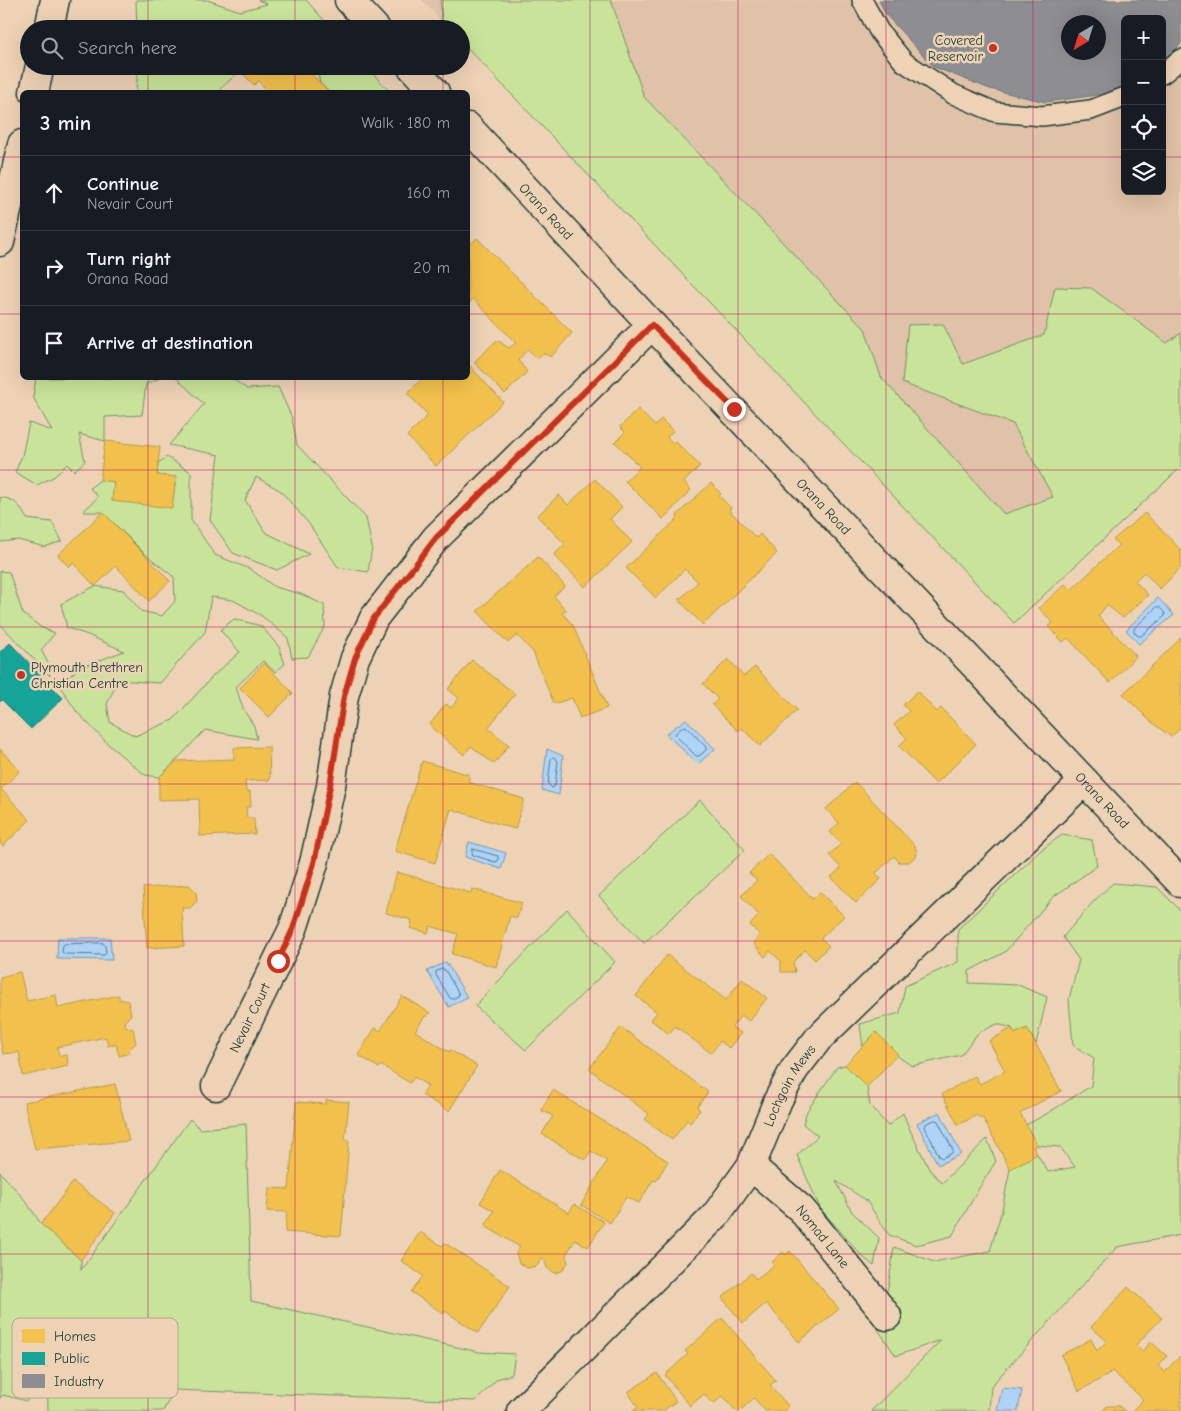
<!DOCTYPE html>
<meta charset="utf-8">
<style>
:root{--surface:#171b24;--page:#242831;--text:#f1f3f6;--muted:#9ea1a6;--line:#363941}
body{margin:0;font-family:"Comic Neue",sans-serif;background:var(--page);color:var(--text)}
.controls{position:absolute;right:15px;top:15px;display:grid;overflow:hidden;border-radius:8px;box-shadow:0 5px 20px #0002}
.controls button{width:45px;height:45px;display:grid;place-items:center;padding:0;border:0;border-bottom:1px solid var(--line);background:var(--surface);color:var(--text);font:25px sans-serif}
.compass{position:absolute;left:1061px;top:15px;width:45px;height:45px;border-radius:50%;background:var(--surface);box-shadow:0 5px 20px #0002;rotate:218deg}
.stop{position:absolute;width:15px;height:15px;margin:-11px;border:4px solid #c8321e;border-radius:50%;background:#fff}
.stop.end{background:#c8321e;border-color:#fff;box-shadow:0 1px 5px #0008}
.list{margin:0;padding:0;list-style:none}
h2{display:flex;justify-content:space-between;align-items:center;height:65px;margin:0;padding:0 20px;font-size:21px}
h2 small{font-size:16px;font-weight:400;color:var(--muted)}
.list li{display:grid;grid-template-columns:32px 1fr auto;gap:15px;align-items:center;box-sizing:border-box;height:75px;padding:0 20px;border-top:1px solid var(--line)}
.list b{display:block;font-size:19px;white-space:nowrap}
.list p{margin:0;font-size:16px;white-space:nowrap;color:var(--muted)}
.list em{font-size:16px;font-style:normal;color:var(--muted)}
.icon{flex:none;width:28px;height:28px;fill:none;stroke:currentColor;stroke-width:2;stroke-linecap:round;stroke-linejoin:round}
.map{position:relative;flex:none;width:1181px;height:1411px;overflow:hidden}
.search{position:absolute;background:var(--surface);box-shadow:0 5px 20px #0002;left:20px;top:20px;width:450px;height:55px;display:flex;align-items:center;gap:12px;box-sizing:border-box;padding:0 18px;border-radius:28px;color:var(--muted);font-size:19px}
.panel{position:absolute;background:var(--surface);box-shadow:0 5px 20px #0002;left:20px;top:90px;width:450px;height:290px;border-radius:8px}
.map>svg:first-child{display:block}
.built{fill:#dfc2a7;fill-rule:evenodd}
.green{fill:#c9e49a;stroke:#749067}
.water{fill:#aed3f7;stroke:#7597a9}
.homes{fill:#f2c14e;stroke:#b39946}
.public{fill:#17a398;stroke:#19847a}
.industry{fill:#8d8d92;stroke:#6c7576;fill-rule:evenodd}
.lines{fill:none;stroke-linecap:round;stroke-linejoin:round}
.shore{stroke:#587982;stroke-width:1}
.lane-casing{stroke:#1f3d34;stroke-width:22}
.street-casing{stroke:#1f3d34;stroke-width:31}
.secondary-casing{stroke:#1f3d34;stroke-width:31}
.lane{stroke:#eed2b5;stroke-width:19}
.street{stroke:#eed2b5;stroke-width:28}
.secondary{stroke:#eed2b5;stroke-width:28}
.route{stroke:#c8321e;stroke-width:6}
.grid{fill:none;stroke:#c2185b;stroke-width:1;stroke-opacity:0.55}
.poi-dot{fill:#c8321e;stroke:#eed2b5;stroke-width:2}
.labels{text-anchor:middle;stroke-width:5;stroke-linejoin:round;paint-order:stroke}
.poi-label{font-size:14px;fill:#1f3d34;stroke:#eed2b5;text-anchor:end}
.street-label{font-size:14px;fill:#1f3d34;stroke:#eed2b5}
.key{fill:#eed2b5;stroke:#b0a58e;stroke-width:1}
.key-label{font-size:14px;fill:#1f3d34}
</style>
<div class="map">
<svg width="1181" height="1411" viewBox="0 0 1181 1411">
<rect width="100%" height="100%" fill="#eed2b5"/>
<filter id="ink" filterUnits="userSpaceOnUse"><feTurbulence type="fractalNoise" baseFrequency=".02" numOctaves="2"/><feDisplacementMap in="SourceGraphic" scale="10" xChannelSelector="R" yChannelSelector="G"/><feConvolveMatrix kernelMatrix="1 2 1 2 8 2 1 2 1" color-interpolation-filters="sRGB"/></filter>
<g filter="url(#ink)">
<path class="built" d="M 422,0 L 1181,0 L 1181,467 L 1014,623 L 461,41 L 461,29 L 449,29 ZM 1125,19 L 1162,19 L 1162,191 L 1125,191 ZM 1068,22 L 1098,22 L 1098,52 L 1068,52 Z"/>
<g class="green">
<polygon points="136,0 207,0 240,11 267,4 258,0 306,0 332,29 137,29"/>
<polygon points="440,0 611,0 644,97 865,329 881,377 1004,514 1053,497 1013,424 902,383 908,325 943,324 963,364 1044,335 1055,287 1091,288 1167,343 1181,333 1181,467 1014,623 461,41 461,29 449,29 442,21"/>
<polygon points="138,66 245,66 217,92 136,92"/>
<polygon points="317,66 366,66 390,92 329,92 320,84"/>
<polygon points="36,378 160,378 146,384 142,415 105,417 105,441 79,434 85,461 74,471 67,464 55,476 37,485 15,472 22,456 29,423 52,431 33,397"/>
<polygon points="176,378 231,378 247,389 278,387 292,418 297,445 366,518 372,547 368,572 338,567 309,524 281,491 256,477 245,500 265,532 309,554 277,570 233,553 210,520 219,455 169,445 204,404"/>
<path d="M 167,457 L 191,472 L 191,520 L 215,555 L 250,569 L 275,587 L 301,594 L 324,605 L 325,626 L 308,657 L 292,658 L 288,638 L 262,616 L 233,600 L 211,597 L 205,632 L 160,683 L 118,680 L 107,704 L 110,722 L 135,736 L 173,720 L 214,675 L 240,652 L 220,630 L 234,619 L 261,626 L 279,647 L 285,664 L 275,672 L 263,661 L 236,687 L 243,709 L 254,726 L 257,739 L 205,730 C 189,746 176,762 159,777 L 145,775 L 109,745 L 77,712 L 59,685 L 79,668 L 124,651 L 88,635 L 67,628 L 61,604 L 95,586 L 123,590 L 141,611 L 162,616 L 175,601 L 174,577 L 145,554 L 103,512 L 83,512 L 98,497 L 90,488 L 100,480 L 114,482 L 112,501 L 172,507 L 176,477 L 157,475 L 158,463 Z"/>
<path d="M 0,497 C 17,500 19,505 27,519 L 52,522 L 62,541 L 45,547 L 18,540 L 0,542 Z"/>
<polygon points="0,571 9,572 23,614 42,628 55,633 41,650 48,663 50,676 0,624"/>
<polygon points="700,800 745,850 644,943 599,896"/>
<polygon points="1062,835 1092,840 1097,866 1053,897 1005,952 969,971 969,983 1018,985 1047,997 1036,1044 1027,1028 1015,1034 1012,1028 997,1024 978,1033 961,1055 912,1066 900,1058 876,1032 863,1046 860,1024 900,1013 905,986 958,962 958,929 1041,850"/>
<polygon points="1113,883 1157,887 1181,911 1181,1235 1117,1247 991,1386 989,1411 871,1411 941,1340 896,1356 877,1328 889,1283 894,1247 934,1262 990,1251 1002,1210 1010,1169 1037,1154 1048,1172 1075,1167 1060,1147 1037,1145 1026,1125 1048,1113 1091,1086 1094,1058 1073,1045 1069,999 1079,960 1063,937 1094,901"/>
<polygon points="567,909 615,962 526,1050 475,1006"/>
<polygon points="845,1065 867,1087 870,1106 888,1126 903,1113 910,1130 929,1169 942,1183 987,1139 996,1161 979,1188 952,1236 916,1245 889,1235 866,1200 836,1181 852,1212 879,1238 874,1266 861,1255 820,1208 797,1155 818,1136 803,1124 807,1111 837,1067"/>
<polygon points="190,1119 200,1129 246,1124 251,1301 479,1352 515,1354 512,1374 497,1379 476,1401 174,1390 163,1411 48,1411 47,1358 34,1356 30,1387 27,1401 3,1395 0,1398 0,1172 25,1200 41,1224 81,1260 81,1270"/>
</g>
<g class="water">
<polygon points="1158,598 1174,615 1139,644 1126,630"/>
<polygon points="686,719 715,749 698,764 666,734"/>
<polygon points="547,749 563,756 559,795 542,790"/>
<polygon points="469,842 506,853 501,869 465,857"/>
<polygon points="58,938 110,938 112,960 57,959"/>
<polygon points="446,962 467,997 449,1007 427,971"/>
<polygon points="940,1112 961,1154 938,1165 917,1123"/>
<polygon points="1002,1388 1022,1390 1018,1411 997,1411"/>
</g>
<g class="homes">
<polygon points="245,66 304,66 329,92 269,92 258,81 254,85 240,71"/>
<polygon points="477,238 572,333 551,357 543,353 537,359 528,349 518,360 527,372 505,394 474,362 497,340 509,348 516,343 473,299 468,304 468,246"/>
<polygon points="468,364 503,402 436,466 407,436 428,415 407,393 423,378 468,378"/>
<polygon points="638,409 655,426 661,419 673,431 667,437 673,443 675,441 700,466 684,482 691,490 663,519 625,481 640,467 615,442 625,432 620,427"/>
<polygon points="105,441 160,447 157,475 176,477 172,508 112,501 114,482 100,480"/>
<polygon points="595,479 622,507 610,519 632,542 585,587 554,555 565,544 537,516 559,495 568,505"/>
<polygon points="711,483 721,494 719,496 731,508 729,510 756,538 760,534 777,553 703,625 679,600 698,582 685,569 656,598 626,568 677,519 678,517 677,515"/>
<polygon points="103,512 170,581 149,601 116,566 95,586 73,563 69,567 58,555"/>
<polygon points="1145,513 1181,550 1181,567 1160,589 1144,572 1135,581 1148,595 1123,618 1107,605 1098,616 1136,656 1110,683 1068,638 1063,642 1048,627 1053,623 1039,608 1065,584 1071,590 1119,545 1113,540"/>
<polygon points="538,557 565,586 554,596 566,610 562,613 573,625 607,708 580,718 572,698 554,704 533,652 517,635 508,643 477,611"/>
<polygon points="1181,638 1181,727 1171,737 1148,719 1123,694"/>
<polygon points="728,659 744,676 755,667 797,710 760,746 742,728 738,731 712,705 718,699 703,684"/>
<polygon points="472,660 515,694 488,728 509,745 494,764 471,746 464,755 432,728 433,726 430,724 446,704 451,708 459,698 448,689"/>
<polygon points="264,663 293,693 269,717 240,688"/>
<polygon points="917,691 937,712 941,708 976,744 936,784 899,746 907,738 894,725 909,711 903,705"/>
<polygon points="269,747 270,780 245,781 246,791 250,791 251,807 246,807 247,818 254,818 255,834 200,836 199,799 159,800 159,777 177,761 234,759 234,748"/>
<polygon points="0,749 20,771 1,789 30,820 3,846 0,843"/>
<polygon points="422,761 470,775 468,782 524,799 515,829 451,809 435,863 395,851"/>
<polygon points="855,782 915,846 917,855 909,862 899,862 894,856 876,873 881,879 856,903 831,877 841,868 829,855 841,844 830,832 839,823 826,809"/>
<polygon points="769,854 813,899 820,892 844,916 821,938 829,946 815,960 805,950 793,962 795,972 781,972 781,961 770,951 765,957 753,943 760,935 750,925 759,915 741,896 757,880 749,873"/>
<polygon points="397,872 471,893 472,889 522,903 517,918 510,916 496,967 452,954 458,934 430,926 428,933 410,928 412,920 386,913"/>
<polygon points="189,885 196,892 197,901 190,908 182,908 184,946 147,948 143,888"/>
<polygon points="667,955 726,1000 742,979 767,998 749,1021 741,1015 732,1027 741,1033 729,1048 720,1041 711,1053 675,1026 669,1034 651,1020 657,1012 636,996"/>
<polygon points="20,972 27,1001 56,995 58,1008 119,995 119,999 128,1001 131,1015 124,1022 125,1026 133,1029 136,1043 129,1049 130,1053 119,1056 116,1044 108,1046 106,1037 57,1047 59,1056 67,1055 68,1066 23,1076 19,1052 3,1054 0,1039 0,977"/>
<polygon points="402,996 430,1013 427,1017 425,1016 415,1031 449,1052 450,1050 477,1066 449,1111 422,1095 428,1086 414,1077 410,1083 381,1065 379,1068 358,1055 375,1028 380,1031"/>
<polygon points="621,1027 708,1092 697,1107 700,1110 690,1123 687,1120 672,1140 645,1120 649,1114 589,1069"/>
<polygon points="1012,1028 1015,1034 1027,1028 1061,1091 1020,1113 1037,1145 1033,1147 1037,1154 1010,1169 983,1118 980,1119 977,1115 958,1125 942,1094 975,1076 980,1084 1005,1071 989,1041"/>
<polygon points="876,1032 898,1054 867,1087 845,1065"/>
<polygon points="115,1084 129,1141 35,1149 24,1102"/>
<polygon points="553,1090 668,1161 656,1181 653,1180 639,1203 626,1197 610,1223 581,1205 607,1161 591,1151 585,1160 542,1134 553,1116 541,1110"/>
<polygon points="326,1100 349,1102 345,1140 349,1141 341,1236 285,1232 287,1212 267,1211 269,1188 289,1189 296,1102 326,1104"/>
<polygon points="500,1170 569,1213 574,1204 604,1222 588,1247 575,1240 566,1255 568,1262 562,1271 555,1273 547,1268 545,1260 542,1258 537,1266 527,1268 519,1263 516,1253 520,1247 485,1226 494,1211 480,1203"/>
<polygon points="73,1182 115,1213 81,1260 41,1224"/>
<polygon points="420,1232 442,1246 445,1243 510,1286 478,1333 445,1311 444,1314 411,1292 423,1276 401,1261"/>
<polygon points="790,1251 839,1309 799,1342 766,1303 743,1323 722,1298 751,1273 756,1279 774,1265 772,1262 783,1252 785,1255"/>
<polygon points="1128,1287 1162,1318 1136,1345 1143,1351 1151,1342 1167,1356 1158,1366 1165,1372 1181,1355 1181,1411 1132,1411 1143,1399 1112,1371 1108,1375 1079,1391 1061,1355 1091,1339 1097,1351 1107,1341 1091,1327"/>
<polygon points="722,1318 776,1381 770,1385 789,1407 784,1411 765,1411 754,1398 740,1411 736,1411 723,1396 713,1404 704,1394 690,1406 665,1375 688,1354 685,1351"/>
<polygon points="657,1373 676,1401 663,1411 633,1411 638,1407 628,1392"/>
<polygon points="1107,1406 1119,1406 1125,1411 1103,1411"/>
</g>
<polygon class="public" points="10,643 63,698 31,729 2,700 0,702 0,652"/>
<path class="industry" d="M 879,0 L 1181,0 L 1181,44 L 1162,62 L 1162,19 L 1125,19 L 1125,85 L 1112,93 L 1046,102 L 990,89 L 934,67 L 886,15 ZM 1068,22 L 1098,22 L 1098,52 L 1068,52 Z"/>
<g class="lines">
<g class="shore">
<polygon points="1157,607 1159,607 1165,613 1165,616 1141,636 1138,636 1134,632 1134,629"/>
<polygon points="684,726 687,727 706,747 706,750 699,756 696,756 675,735 676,733"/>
<polygon points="554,757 558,761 555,786 552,788 548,784 551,759"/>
<polygon points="473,849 498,856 498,861 495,862 473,855 472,852"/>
<polygon points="103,943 105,946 106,953 104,955 65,954 62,952 63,945 65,944"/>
<polygon points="442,969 445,970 459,994 458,996 452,999 450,998 436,975 436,972"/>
<polygon points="935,1120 938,1121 953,1150 952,1153 942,1158 939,1156 925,1127 926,1124"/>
</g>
<g class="lane-casing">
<g id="lane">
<polyline points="862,0 879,31 904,62 953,94 995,112 1042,116 1091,110 1125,97"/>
<polyline points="1162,74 1181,59"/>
</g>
</g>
<g class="street-casing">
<g id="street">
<path id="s1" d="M 216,1086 L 293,929 L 314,863 L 331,786 L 344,696 L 355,658 L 374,618 L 436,538 L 652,325"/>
<path id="s2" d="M 751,1166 L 801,1209 L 887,1316"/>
<path id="s3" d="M 521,1411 L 715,1216 L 751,1166 L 778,1100 L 794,1070 L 818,1039 L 1084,781"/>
</g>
</g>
<g class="secondary-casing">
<g id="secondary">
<polyline points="349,0 376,29"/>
<polyline points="49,29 55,0"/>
<polyline points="411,66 435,92"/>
<polyline points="34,92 40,66"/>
<path id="s4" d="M 468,127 L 652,325 L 1181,883"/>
<polyline points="0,242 22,144"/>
</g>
</g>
<use href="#lane" class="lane"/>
<use href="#street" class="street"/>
<use href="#secondary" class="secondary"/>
</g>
</g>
<g class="lines" filter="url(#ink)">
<polyline class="route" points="278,961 293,929 314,863 330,786 344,696 355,658 374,618 436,538 652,325 734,409"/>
</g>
<path class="grid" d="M 148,0 L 148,29M 295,0 L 295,29M 443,0 L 443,29M 590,0 L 590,1411M 738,0 L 738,1411M 886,0 L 886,1411M 1033,0 L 1033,1411M 148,66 L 148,92M 295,66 L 295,92M 443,66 L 443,92M 0,157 L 22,157M 468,157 L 1125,157M 1162,157 L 1181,157M 0,314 L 22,314M 468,314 L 1181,314M 148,378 L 148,1411M 295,378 L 295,1411M 443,378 L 443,1411M 0,470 L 1181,470M 0,627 L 1181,627M 0,784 L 1181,784M 0,941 L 1181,941M 0,1097 L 1181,1097M 0,1254 L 1181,1254"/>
<g class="poi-dot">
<circle cx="993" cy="48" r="5"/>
<circle cx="21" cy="675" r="5"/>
</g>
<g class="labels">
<g class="poi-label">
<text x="983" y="45">Covered<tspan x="983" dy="16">Reservoir</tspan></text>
<text x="31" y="672" text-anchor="start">Plymouth Brethren<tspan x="31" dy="16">Christian Centre</tspan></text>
</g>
<g class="street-label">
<text dy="5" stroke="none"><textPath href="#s4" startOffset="115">Orana Road</textPath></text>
<text dy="5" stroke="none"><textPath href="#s4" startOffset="520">Orana Road</textPath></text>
<text dy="5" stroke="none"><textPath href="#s4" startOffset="925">Orana Road</textPath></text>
<text dy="5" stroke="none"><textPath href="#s1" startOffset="76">Nevair Court</textPath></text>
<text dy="5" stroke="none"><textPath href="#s3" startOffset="426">Lochgoin Mews</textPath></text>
<text dy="5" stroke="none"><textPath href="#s2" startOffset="101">Nomad Lane</textPath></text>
</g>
</g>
<rect x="12" y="1318" width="166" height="80" rx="8" class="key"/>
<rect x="22" y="1329" width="23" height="14" fill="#f2c14e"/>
<rect x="22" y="1352" width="23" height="13" fill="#17a398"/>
<rect x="22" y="1374" width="23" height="14" fill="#8d8d92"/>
<g class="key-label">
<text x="54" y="1341">Homes</text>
<text x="54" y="1363">Public</text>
<text x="54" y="1386">Industry</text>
</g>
</svg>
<div class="controls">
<button>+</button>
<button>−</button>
<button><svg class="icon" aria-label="locate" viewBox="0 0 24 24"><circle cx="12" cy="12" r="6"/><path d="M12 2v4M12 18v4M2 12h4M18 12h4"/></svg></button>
<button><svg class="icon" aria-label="layers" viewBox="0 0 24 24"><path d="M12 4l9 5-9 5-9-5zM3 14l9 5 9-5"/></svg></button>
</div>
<svg class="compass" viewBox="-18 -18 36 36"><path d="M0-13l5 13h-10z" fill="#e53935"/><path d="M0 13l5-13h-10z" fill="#9ea1a6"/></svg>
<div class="stop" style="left:278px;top:961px"></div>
<div class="stop end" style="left:734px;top:409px"></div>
<div class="search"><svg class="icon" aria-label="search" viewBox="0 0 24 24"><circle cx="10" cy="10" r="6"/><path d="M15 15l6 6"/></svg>Search here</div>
<section class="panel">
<h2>3 min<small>Walk · 180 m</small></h2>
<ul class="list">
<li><svg class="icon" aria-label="ahead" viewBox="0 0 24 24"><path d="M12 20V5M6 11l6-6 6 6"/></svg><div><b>Continue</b><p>Nevair Court</p></div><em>160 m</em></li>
<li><svg class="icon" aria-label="right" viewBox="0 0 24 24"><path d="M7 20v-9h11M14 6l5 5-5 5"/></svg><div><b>Turn right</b><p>Orana Road</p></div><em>20 m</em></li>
<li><svg class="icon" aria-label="arrive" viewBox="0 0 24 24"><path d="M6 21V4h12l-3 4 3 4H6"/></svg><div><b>Arrive at destination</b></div></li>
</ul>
</section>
</div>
